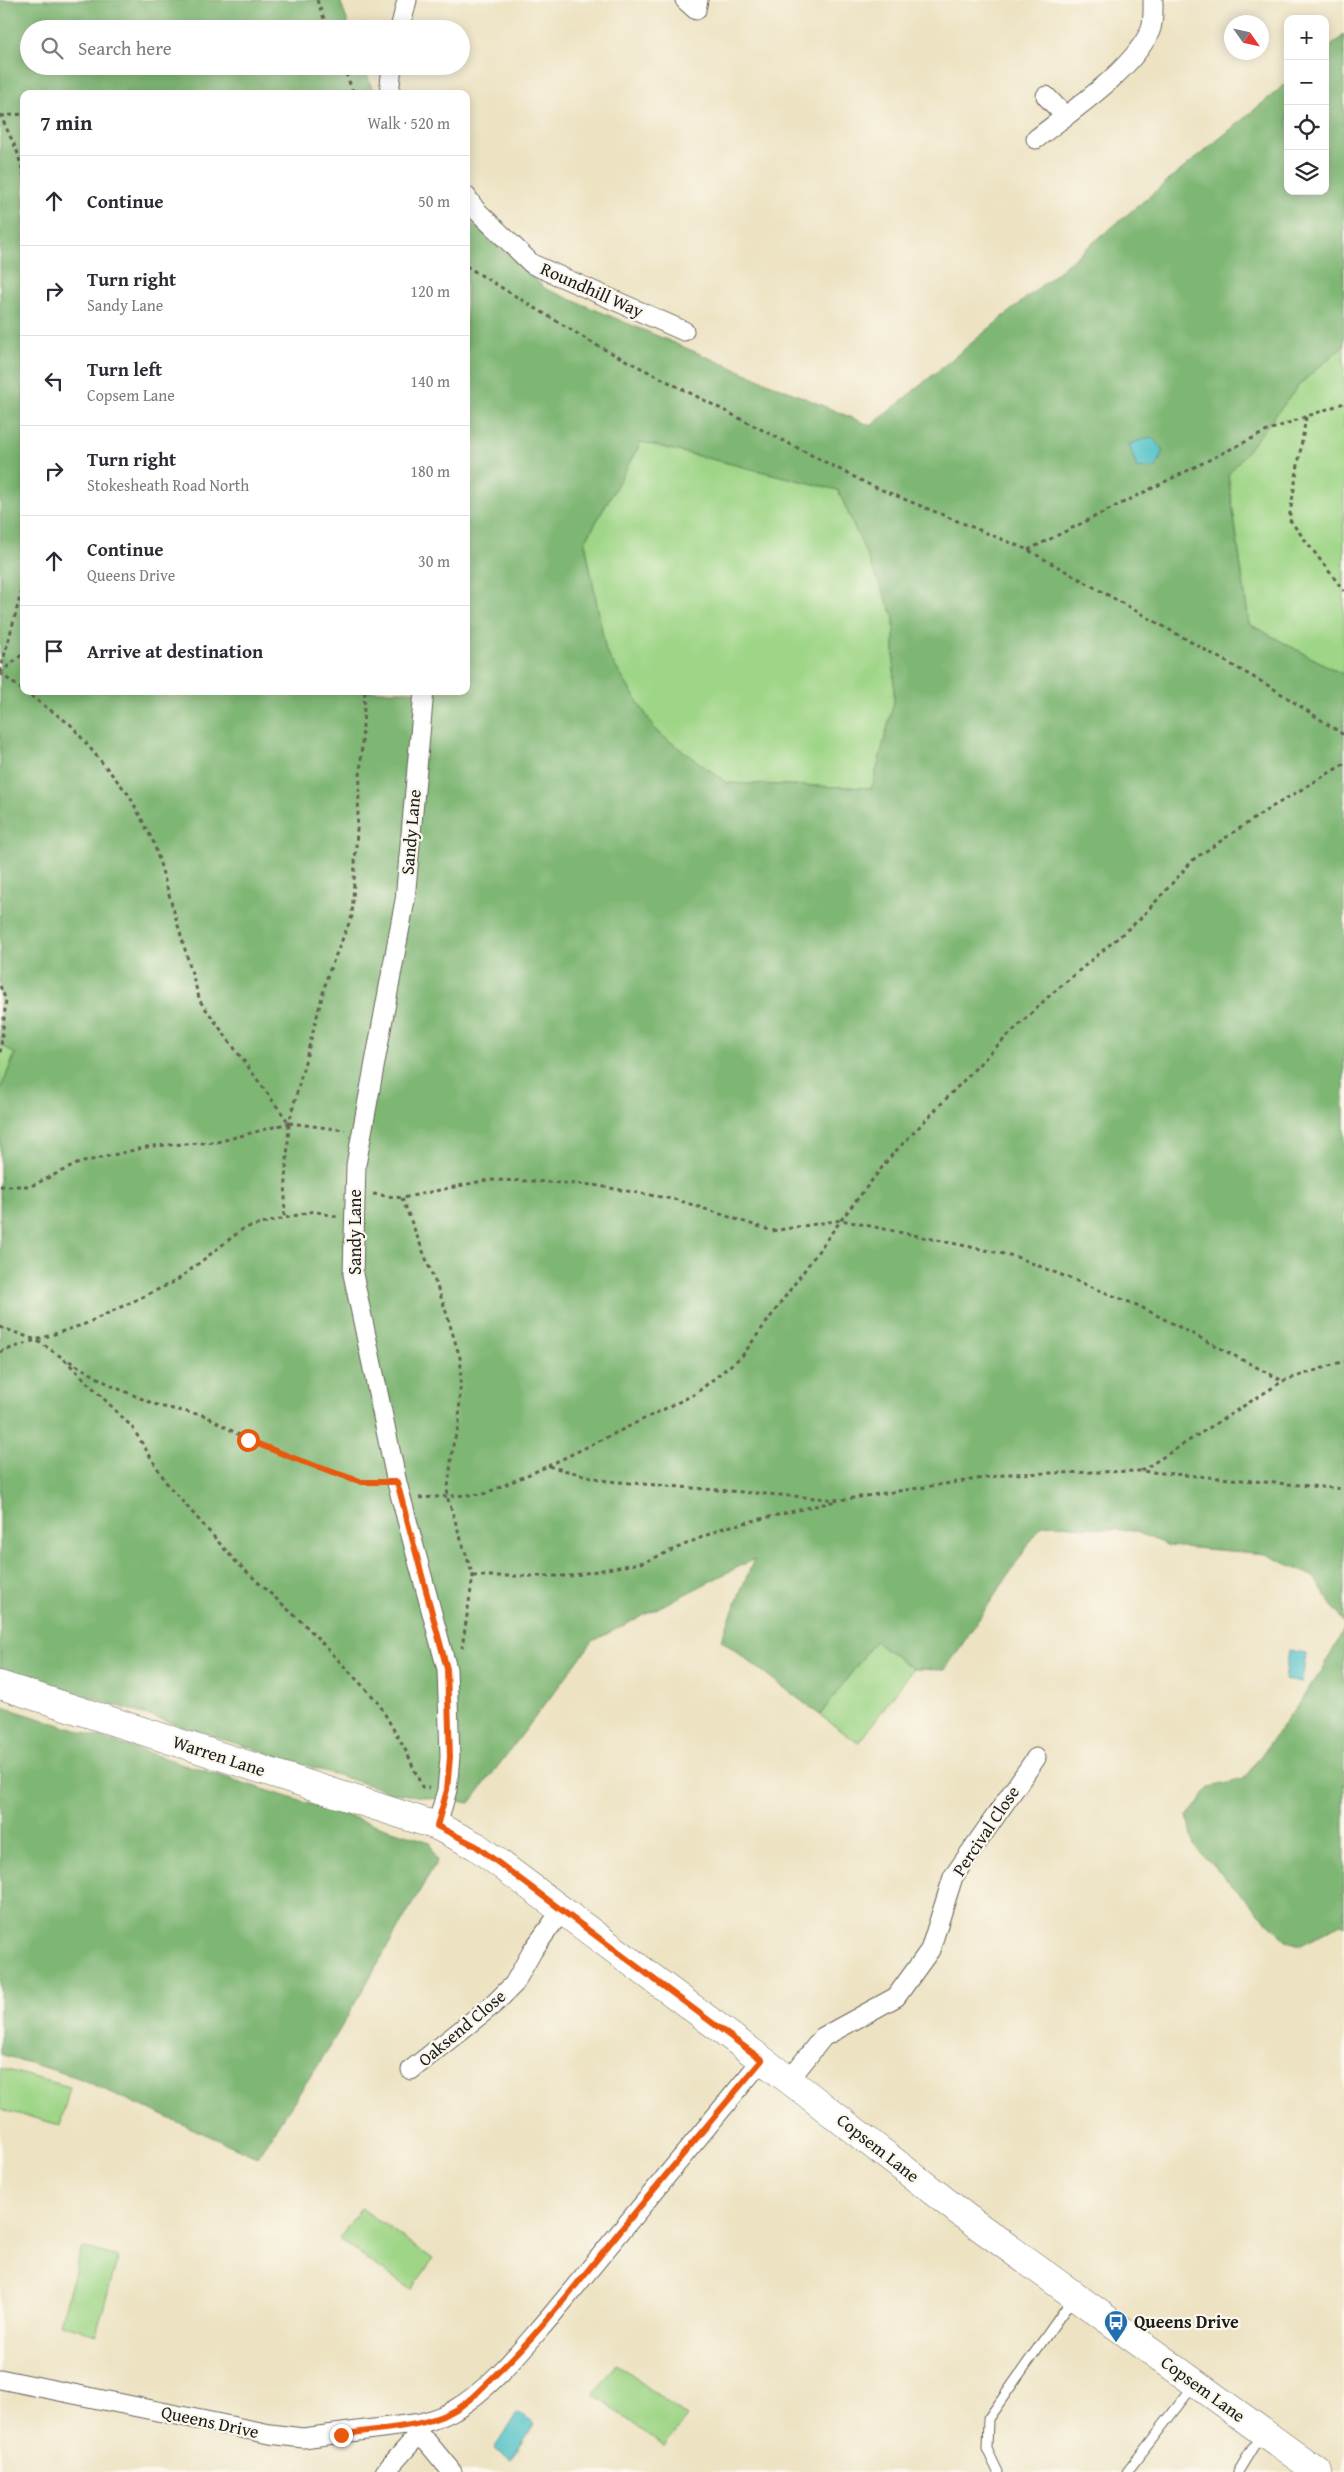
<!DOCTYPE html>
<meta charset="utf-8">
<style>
:root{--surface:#fff;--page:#f7f7f7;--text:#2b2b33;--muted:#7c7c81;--line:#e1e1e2}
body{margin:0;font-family:"Gentium Book Plus",serif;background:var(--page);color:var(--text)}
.controls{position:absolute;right:15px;top:15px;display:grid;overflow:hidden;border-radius:10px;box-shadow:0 2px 12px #0003}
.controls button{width:45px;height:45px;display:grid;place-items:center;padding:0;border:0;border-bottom:1px solid var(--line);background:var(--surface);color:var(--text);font:25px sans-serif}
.compass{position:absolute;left:1224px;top:15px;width:45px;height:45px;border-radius:50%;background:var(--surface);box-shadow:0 2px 12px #0003;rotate:124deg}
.stop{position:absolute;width:15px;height:15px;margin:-11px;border:4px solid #ea580c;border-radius:50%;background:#fff}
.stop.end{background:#ea580c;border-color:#fff;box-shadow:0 1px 5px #0008}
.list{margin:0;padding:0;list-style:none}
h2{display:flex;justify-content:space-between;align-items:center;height:65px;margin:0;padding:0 20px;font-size:21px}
h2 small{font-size:16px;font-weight:400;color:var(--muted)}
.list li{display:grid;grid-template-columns:32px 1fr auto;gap:15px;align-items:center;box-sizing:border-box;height:90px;padding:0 20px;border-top:1px solid var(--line)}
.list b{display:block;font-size:19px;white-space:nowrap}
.list p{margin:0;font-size:16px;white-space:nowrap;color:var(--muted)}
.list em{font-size:16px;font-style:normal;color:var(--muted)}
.icon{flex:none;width:28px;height:28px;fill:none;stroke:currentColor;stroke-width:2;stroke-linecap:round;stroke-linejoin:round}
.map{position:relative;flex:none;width:1344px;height:2472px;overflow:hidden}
.search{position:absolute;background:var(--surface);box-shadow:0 2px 12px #0003;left:20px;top:20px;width:450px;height:55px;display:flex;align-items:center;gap:12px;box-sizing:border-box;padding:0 18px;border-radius:28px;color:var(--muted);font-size:19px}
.panel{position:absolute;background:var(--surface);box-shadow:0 2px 12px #0003;left:20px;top:90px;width:450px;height:605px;border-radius:10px}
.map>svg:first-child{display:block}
.green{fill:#9ed586;stroke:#5d7851}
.forest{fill:#7eb673;stroke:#4d6948;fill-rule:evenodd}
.water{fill:#55c3c9;stroke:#387072}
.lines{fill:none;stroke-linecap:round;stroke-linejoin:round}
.service-casing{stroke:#656256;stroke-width:11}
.minor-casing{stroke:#656256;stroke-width:21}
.primary-casing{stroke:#656256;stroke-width:29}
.path{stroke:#656256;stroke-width:3;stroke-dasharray:4 4;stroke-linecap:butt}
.service{stroke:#fff;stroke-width:9}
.minor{stroke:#fff;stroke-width:19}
.primary{stroke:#fff;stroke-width:28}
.route{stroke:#ea580c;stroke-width:6}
.labels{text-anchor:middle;stroke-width:4.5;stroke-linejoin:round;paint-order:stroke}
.street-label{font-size:18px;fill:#1c1c1c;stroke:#fbf7ec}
.poi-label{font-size:18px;font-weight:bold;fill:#1c1c1c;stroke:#fbf7ec;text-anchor:start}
</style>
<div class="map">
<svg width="1344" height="2472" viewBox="0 0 1344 2472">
<rect width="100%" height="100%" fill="#fbf7ec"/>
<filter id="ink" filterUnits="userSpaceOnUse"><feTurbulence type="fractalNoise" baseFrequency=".02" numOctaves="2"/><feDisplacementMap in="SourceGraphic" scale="10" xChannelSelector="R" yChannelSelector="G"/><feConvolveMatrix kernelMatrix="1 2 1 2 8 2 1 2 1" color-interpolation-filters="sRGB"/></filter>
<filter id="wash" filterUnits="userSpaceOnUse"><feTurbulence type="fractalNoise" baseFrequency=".0096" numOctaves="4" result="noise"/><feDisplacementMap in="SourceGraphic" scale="20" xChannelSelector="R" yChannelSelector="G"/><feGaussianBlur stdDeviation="1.12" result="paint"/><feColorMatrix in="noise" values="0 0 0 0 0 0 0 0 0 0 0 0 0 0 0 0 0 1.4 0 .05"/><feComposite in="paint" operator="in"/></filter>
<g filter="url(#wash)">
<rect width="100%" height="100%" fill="#ede3c3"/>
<g class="green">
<polygon points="1344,345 1344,675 1249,624 1228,474 1301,383"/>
<polygon points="641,442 838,490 894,617 894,703 872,788 727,783 657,732 606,652 585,542"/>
<polygon points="0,1044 15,1053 0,1091"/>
<polygon points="875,1641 913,1669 858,1743 820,1715"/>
<polygon points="0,2068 70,2087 60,2125 0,2109"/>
<polygon points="361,2208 433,2259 411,2290 339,2239"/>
<polygon points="82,2247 118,2257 96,2334 60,2324"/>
<polygon points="617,2364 687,2417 664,2447 594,2394"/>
</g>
<g class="forest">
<path d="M 0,0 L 340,0 L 350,29 L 29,29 L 29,66 L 364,66 L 374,94 L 24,94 L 24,691 L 466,691 L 466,218 L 546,289 L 871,426 L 1288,82 L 1288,191 L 1325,191 L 1325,51 L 1344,35 L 1344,345 L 1301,383 L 1228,475 L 1249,624 L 1344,675 L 1344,1623 L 1314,1577 L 1266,1554 L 1169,1546 L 1134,1531 L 1047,1524 L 1041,1526 L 945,1670 L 913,1669 L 875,1641 L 820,1715 L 721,1640 L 754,1559 L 593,1641 L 470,1803 L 394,1793 L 0,1669 L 0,1091 L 15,1054 L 0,1044 ZM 641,442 L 838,490 L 894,617 L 894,702 L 872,788 L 727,783 L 657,732 L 606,652 L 585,542 Z"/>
<polygon points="1344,1629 1344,1926 1340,1924 1301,1945 1286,1941 1194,1846 1188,1816 1210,1787 1244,1779 1323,1669"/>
<polygon points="0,1706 430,1842 437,1861 329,2048 257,2157 76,2077 0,2054"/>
</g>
<g class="water">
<polygon points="1151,437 1164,450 1156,467 1137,469 1129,444"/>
<polygon points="1289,1650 1306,1653 1302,1683 1285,1680"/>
<polygon points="517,2413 535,2424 512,2460 494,2449"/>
</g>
</g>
<g filter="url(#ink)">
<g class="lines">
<g class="service-casing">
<g id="service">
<polyline points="998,2472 987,2449 988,2419 1073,2298"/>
<polyline points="1127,2472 1194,2385"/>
<polyline points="1238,2472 1261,2434"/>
</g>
</g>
<g class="minor-casing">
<g id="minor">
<polyline points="685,0 696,10 698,0"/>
<polyline points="400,29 407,0"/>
<polyline points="389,94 392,66"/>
<polyline points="1046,96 1065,116"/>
<path d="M 1036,139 C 1071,111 1132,71 1150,31 C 1154,22 1153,9 1153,0"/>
<polyline points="466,196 475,209 532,264 684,331"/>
<polyline points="424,691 405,900 356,1165 353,1274 397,1483 447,1669 450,1757 447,1790 437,1826"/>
<polyline points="411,2070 495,2003 514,1984 533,1950 562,1910"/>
<polyline points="789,2080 823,2037 896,1997 930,1950 953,1877 1036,1758"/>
<path d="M 0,2379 L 270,2434 L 303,2438 L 421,2423 C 432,2420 444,2416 454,2410 C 491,2389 523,2348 551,2316 L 762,2060"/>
<polyline points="418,2435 428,2443 452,2472"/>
<polyline points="385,2472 418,2435 421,2423"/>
</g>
</g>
<g class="primary-casing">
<polyline id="primary" points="0,1685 437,1826 476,1846 789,2080 966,2217 1318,2472"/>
</g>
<g class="path">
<polyline points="317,0 328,29"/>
<polyline points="343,66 354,94"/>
<polyline points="0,114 17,151 24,176"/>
<polyline points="1,116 24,114"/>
<polyline points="466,266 596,345 870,485 1028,550 1271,687 1344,735"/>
<polyline points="1306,417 1289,519 1344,591"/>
<polyline points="1028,550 1269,430 1344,403"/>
<polyline points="0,672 24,582"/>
<polyline points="0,673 24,653"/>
<polyline points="0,673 24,691"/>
<polyline points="24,691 71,725 129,795 154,843 200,1001 289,1123 284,1218"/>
<polyline points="0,986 6,1000 0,1055"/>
<polyline points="289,1123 345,1130"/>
<polyline points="0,1186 31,1186 79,1163 151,1146 217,1142 289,1123 328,974 352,916 365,691"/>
<polyline points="373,1194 402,1198 487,1180 532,1181 593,1185 678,1200 772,1231 841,1220 1014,1256 1139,1306 1283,1381"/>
<polyline points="402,1198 443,1302 461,1361 459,1424 453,1445 447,1496 473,1576 462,1648"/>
<polyline points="0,1327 36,1340 85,1324 176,1281 244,1228 314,1211 337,1217"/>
<polyline points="0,1352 36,1340 63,1358 132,1427 168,1485 236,1562 305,1625 378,1702 407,1753 422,1787 429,1788"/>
<polyline points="69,1361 112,1386 159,1406 206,1416 248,1440 301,1461 362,1482 379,1482"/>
<polyline points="548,1466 695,1394 742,1356 841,1220 891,1156 993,1050 1048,997 1140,919 1194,859 1267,810 1344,764"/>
<polyline points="1141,1471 1283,1381 1344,1361"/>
<polyline points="419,1498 484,1494 548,1466 607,1481 840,1500 1010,1474 1140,1471 1344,1489"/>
<polyline points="473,1576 570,1576 645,1562 723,1528 836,1501"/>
</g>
<use href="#service" class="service"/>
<use href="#minor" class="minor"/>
<use href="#primary" class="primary"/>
</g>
</g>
<g class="lines" filter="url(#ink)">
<path class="route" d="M 248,1440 L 301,1461 L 362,1482 L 397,1482 L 447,1669 L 450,1757 L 447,1790 L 437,1826 L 476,1846 L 762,2060 C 708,2124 655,2188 602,2253 C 567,2296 533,2340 492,2378 C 480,2390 467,2404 451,2412 C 418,2429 377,2428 341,2435"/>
</g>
<defs>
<g id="bus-pin" transform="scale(1.25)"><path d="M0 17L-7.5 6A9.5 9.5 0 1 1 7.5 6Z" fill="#1f6fb2" stroke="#fbf7ec"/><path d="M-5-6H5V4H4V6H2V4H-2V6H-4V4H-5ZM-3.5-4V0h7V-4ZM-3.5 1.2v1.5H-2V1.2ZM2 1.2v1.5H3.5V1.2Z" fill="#fff"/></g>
</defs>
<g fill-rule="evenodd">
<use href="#bus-pin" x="1116" y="2322"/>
</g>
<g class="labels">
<g class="street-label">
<text transform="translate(592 290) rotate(24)" y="6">Roundhill Way</text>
<text transform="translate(411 832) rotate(-85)" y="6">Sandy Lane</text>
<text transform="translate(355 1232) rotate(-90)" y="6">Sandy Lane</text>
<text transform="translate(219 1756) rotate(18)" y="6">Warren Lane</text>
<text transform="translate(986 1831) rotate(-56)" y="6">Percival Close</text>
<text transform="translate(462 2028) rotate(-40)" y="6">Oaksend Close</text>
<text transform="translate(878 2148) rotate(38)" y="6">Copsem Lane</text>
<text transform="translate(1203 2389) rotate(36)" y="6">Copsem Lane</text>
<text transform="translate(210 2422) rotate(12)" y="6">Queens Drive</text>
</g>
<g class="poi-label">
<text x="1134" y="2328">Queens Drive</text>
</g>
</g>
</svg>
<div class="controls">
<button>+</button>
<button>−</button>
<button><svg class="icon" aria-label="locate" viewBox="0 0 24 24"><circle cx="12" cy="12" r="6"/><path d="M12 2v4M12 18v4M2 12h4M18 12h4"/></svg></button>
<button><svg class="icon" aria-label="layers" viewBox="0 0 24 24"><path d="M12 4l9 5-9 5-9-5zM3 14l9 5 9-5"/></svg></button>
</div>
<svg class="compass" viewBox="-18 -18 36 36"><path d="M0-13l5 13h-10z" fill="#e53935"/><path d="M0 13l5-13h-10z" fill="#7c7c81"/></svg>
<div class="stop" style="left:248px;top:1440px"></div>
<div class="stop end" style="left:341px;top:2435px"></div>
<div class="search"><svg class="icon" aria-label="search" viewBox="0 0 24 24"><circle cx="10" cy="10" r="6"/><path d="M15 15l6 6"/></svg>Search here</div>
<section class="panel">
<h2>7 min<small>Walk · 520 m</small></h2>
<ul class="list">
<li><svg class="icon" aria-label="ahead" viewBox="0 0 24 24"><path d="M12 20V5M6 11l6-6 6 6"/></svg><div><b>Continue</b></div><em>50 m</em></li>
<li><svg class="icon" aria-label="right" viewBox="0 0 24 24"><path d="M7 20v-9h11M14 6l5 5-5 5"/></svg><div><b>Turn right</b><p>Sandy Lane</p></div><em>120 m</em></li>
<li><svg class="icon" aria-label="left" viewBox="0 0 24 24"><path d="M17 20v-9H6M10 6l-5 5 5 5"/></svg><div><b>Turn left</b><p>Copsem Lane</p></div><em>140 m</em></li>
<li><svg class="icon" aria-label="right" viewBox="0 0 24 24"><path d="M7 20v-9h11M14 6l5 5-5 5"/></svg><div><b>Turn right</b><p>Stokesheath Road North</p></div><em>180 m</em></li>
<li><svg class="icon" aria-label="ahead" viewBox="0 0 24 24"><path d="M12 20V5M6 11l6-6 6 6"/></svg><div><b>Continue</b><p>Queens Drive</p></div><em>30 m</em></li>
<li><svg class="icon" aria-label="arrive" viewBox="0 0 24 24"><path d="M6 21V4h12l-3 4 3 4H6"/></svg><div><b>Arrive at destination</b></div></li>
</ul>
</section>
</div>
